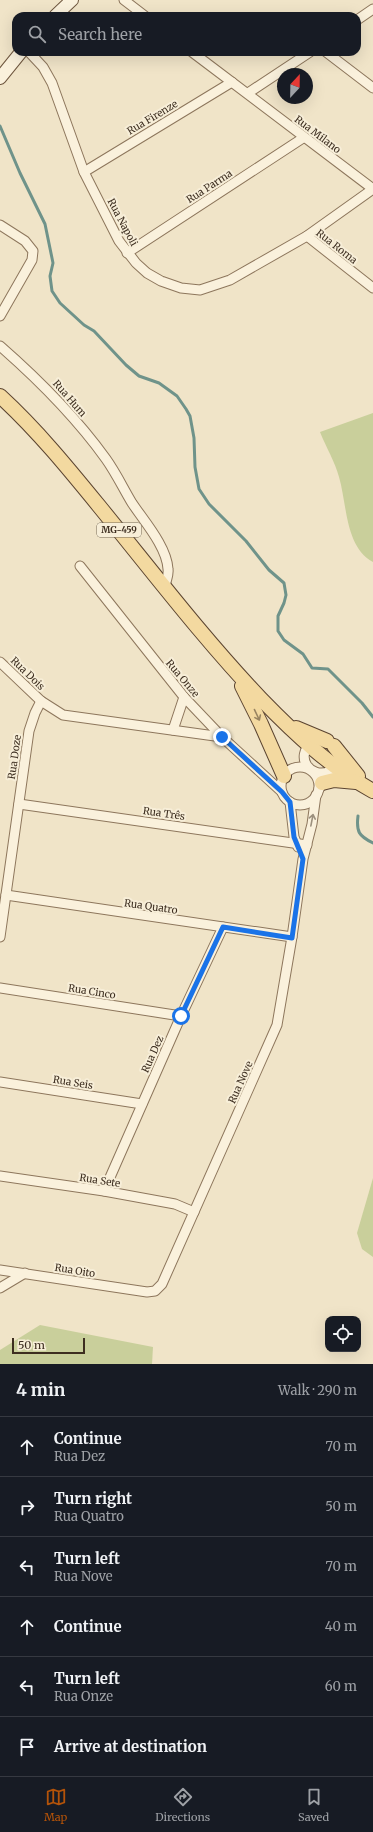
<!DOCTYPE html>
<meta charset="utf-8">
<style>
:root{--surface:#171b24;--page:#242831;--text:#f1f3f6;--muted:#9ea1a6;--line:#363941;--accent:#b45309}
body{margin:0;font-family:Merriweather,serif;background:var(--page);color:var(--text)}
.controls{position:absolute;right:12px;bottom:12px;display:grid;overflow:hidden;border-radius:8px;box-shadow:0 4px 16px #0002}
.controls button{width:36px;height:36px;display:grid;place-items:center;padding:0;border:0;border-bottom:1px solid var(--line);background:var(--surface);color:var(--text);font:20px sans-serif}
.compass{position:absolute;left:277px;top:68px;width:36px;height:36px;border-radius:50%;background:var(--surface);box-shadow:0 4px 16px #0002;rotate:22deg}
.scale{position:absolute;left:12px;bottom:10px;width:73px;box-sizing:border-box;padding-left:4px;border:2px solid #3d2e20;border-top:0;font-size:11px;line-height:14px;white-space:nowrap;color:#3d2e20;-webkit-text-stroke:3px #f7eed8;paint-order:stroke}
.stop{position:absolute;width:12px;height:12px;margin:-9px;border:3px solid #1a73e8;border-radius:50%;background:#fff}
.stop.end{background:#1a73e8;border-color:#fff;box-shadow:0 1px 4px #0008}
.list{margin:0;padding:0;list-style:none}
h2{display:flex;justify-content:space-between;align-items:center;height:52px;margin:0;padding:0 16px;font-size:17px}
h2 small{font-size:13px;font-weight:400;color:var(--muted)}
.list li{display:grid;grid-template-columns:26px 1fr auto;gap:12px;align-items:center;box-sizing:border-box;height:60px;padding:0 16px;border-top:1px solid var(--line)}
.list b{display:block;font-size:15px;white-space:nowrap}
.list p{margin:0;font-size:13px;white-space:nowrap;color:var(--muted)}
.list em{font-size:13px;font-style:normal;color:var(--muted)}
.icon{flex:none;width:22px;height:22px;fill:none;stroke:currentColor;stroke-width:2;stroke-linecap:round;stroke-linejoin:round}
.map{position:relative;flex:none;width:373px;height:1364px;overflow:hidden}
.search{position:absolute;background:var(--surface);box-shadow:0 4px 16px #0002;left:12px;right:12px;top:12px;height:44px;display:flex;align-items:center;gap:10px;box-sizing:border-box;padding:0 14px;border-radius:12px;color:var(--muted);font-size:15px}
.sheet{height:412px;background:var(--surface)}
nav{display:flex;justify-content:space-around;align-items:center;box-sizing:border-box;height:56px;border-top:1px solid var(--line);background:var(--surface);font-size:11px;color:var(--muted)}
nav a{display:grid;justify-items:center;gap:2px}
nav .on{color:var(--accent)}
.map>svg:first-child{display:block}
.green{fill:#c9cf9b}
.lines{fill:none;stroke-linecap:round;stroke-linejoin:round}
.stream{stroke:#6f938a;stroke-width:3}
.street-casing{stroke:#8d765c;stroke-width:11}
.secondary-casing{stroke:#6f573f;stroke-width:14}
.primary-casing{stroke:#5b4430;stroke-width:16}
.street{stroke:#faf1dc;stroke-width:9}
.secondary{stroke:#faf1dc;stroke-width:12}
.primary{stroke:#f3d9a0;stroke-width:14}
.oneway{stroke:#988460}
.oneway2{stroke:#9c907e}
.route{stroke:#1a73e8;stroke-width:5}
.labels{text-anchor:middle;stroke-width:4;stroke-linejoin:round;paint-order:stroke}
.shield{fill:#f7eed8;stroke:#756857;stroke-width:1}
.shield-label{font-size:9px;font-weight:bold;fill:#3d2e20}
.street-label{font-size:10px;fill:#3d2e20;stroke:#f7eed8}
</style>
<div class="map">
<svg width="373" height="1364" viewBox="0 0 373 1364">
<rect width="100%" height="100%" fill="#f0e4c8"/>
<g class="green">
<path d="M 373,413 L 373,562 C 345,547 347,504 339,477 C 335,462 326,447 320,432 Z"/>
<polygon points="373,1178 373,1257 362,1249 357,1233"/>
<polygon points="40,1325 153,1347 152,1364 0,1364 0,1350"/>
</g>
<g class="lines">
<g class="stream">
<polyline points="0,126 20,173 45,224 53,263 50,276 52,291 60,303 84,325 94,331 126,365 139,376 159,383 177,396 186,409 190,416 194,438 195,467 199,489 209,504 246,541 269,570 284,583 286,595 284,603 278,616 278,631 284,640 303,654 312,668 328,669 362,703 373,717"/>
<path d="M 358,816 C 356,832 359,836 373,843"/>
</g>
<g class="street-casing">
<g id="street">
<polyline points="124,0 145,16"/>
<polyline points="357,20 373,9"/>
<polyline points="29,52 43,67 52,83 84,172 119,241 136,263 147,273 161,281 181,288 200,290 230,280 307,236 373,189"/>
<polyline points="192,52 373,189"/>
<polyline points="326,52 373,88"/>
<polyline points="248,93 310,52"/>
<polyline points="84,172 232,82"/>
<polyline points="0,225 25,241 33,251 32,260 0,316"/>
<polyline points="307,236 373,288"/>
<polyline points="127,253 303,138"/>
<path d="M 0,346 C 40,381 75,416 106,459 C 116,473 123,488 132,503 C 144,521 167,547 168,569 C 169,575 166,581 165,586"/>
<polyline points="80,566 184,697 222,737 282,792"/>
<polyline points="0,662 41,701 63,715 222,737"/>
<polyline points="173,730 184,697"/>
<path d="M 312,743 C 294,756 310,780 330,771"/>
<circle cx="300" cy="786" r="19"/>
<polyline points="319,789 337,761"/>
<polyline points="290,802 294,837 298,847"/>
<polyline points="19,804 307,845"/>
<polyline points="6,895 292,937"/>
<polyline points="0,937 29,731 35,713 41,701"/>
<polyline points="0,988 181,1016"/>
<polyline points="0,1082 142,1104"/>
<polyline points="0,1176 104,1191 175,1204 194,1212"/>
<polyline points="104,1191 181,1016 223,927"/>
<polyline points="0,1270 147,1292 155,1291 162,1284 277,1025 292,937 303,859 312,824 316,795"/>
<polyline points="0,1288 25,1273"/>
</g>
</g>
<g class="secondary-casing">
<g id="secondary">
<polyline points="55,16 72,0"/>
<polyline points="0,78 21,52"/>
</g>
</g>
<g class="primary-casing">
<g id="primary">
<path d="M 0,396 C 37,430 68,468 99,506 C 152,571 203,638 261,699 C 294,733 331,768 373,791"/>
<polyline points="242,686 261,724 284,776"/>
<polyline points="296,728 327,741"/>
<polyline points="334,746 358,776"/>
<polyline points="322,783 334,780 356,782"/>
</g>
</g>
<use href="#street" class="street"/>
<use href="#secondary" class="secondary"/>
<use href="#primary" class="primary"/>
</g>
<defs><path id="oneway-shaft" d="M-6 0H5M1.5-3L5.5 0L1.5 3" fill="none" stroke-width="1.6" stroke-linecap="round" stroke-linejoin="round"/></defs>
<use class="oneway" href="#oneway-shaft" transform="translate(257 715) rotate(65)"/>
<use class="oneway2" href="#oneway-shaft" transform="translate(312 820) rotate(-79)"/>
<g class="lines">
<polyline class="route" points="181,1016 223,927 292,938 303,859 294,837 290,802 282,792 222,737"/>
</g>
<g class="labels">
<rect class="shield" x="97" y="523" width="44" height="14" rx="3"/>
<g class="shield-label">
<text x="119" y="533">MG-459</text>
</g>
<g class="street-label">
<text transform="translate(152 117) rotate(-31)" y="4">Rua Firenze</text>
<text transform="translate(318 134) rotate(37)" y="4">Rua Milano</text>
<text transform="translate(209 186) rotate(-33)" y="4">Rua Parma</text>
<text transform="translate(123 222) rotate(62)" y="4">Rua Napoli</text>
<text transform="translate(337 246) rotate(38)" y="4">Rua Roma</text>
<text transform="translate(70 398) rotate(49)" y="4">Rua Hum</text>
<text transform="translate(28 673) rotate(44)" y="4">Rua Dois</text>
<text transform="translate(183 678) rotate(50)" y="4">Rua Onze</text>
<text transform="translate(14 757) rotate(-82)" y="4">Rua Doze</text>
<text transform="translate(164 813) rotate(8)" y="4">Rua Três</text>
<text transform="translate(151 906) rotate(8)" y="4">Rua Quatro</text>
<text transform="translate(92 991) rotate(9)" y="4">Rua Cinco</text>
<text transform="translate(152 1054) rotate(-66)" y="4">Rua Dez</text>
<text transform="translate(73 1082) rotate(9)" y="4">Rua Seis</text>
<text transform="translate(240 1082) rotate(-66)" y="4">Rua Nove</text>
<text transform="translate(100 1180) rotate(9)" y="4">Rua Sete</text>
<text transform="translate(75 1270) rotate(9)" y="4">Rua Oito</text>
</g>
</g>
</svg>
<div class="controls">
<button><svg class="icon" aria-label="locate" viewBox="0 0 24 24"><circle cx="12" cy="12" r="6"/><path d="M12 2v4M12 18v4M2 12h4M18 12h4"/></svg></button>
</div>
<svg class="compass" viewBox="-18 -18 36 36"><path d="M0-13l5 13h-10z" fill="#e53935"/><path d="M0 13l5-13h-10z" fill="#9ea1a6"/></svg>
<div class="scale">50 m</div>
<div class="stop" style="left:181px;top:1016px"></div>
<div class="stop end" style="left:222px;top:737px"></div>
<div class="search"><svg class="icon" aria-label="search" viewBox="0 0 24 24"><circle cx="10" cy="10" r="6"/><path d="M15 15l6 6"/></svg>Search here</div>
</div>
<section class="sheet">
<h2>4 min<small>Walk · 290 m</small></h2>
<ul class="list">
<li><svg class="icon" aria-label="ahead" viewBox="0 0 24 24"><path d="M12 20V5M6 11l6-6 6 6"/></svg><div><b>Continue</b><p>Rua Dez</p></div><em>70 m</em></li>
<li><svg class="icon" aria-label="right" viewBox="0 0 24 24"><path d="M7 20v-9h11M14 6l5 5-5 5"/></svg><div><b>Turn right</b><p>Rua Quatro</p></div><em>50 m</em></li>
<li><svg class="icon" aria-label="left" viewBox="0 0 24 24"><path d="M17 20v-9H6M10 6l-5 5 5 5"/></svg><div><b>Turn left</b><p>Rua Nove</p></div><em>70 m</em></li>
<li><svg class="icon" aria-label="ahead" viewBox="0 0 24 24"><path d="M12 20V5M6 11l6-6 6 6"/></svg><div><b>Continue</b></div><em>40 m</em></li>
<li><svg class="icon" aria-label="left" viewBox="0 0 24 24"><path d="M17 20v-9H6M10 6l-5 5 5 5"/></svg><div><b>Turn left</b><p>Rua Onze</p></div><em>60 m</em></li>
<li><svg class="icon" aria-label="arrive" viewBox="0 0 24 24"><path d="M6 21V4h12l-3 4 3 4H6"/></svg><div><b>Arrive at destination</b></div></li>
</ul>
</section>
<nav>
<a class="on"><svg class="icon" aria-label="map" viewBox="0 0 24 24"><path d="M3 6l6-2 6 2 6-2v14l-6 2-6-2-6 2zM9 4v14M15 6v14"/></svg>Map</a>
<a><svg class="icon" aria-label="directions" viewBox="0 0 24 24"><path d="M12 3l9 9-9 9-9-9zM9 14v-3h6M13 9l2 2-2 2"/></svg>Directions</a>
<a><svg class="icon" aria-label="saved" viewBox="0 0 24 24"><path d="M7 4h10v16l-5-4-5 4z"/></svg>Saved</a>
</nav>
